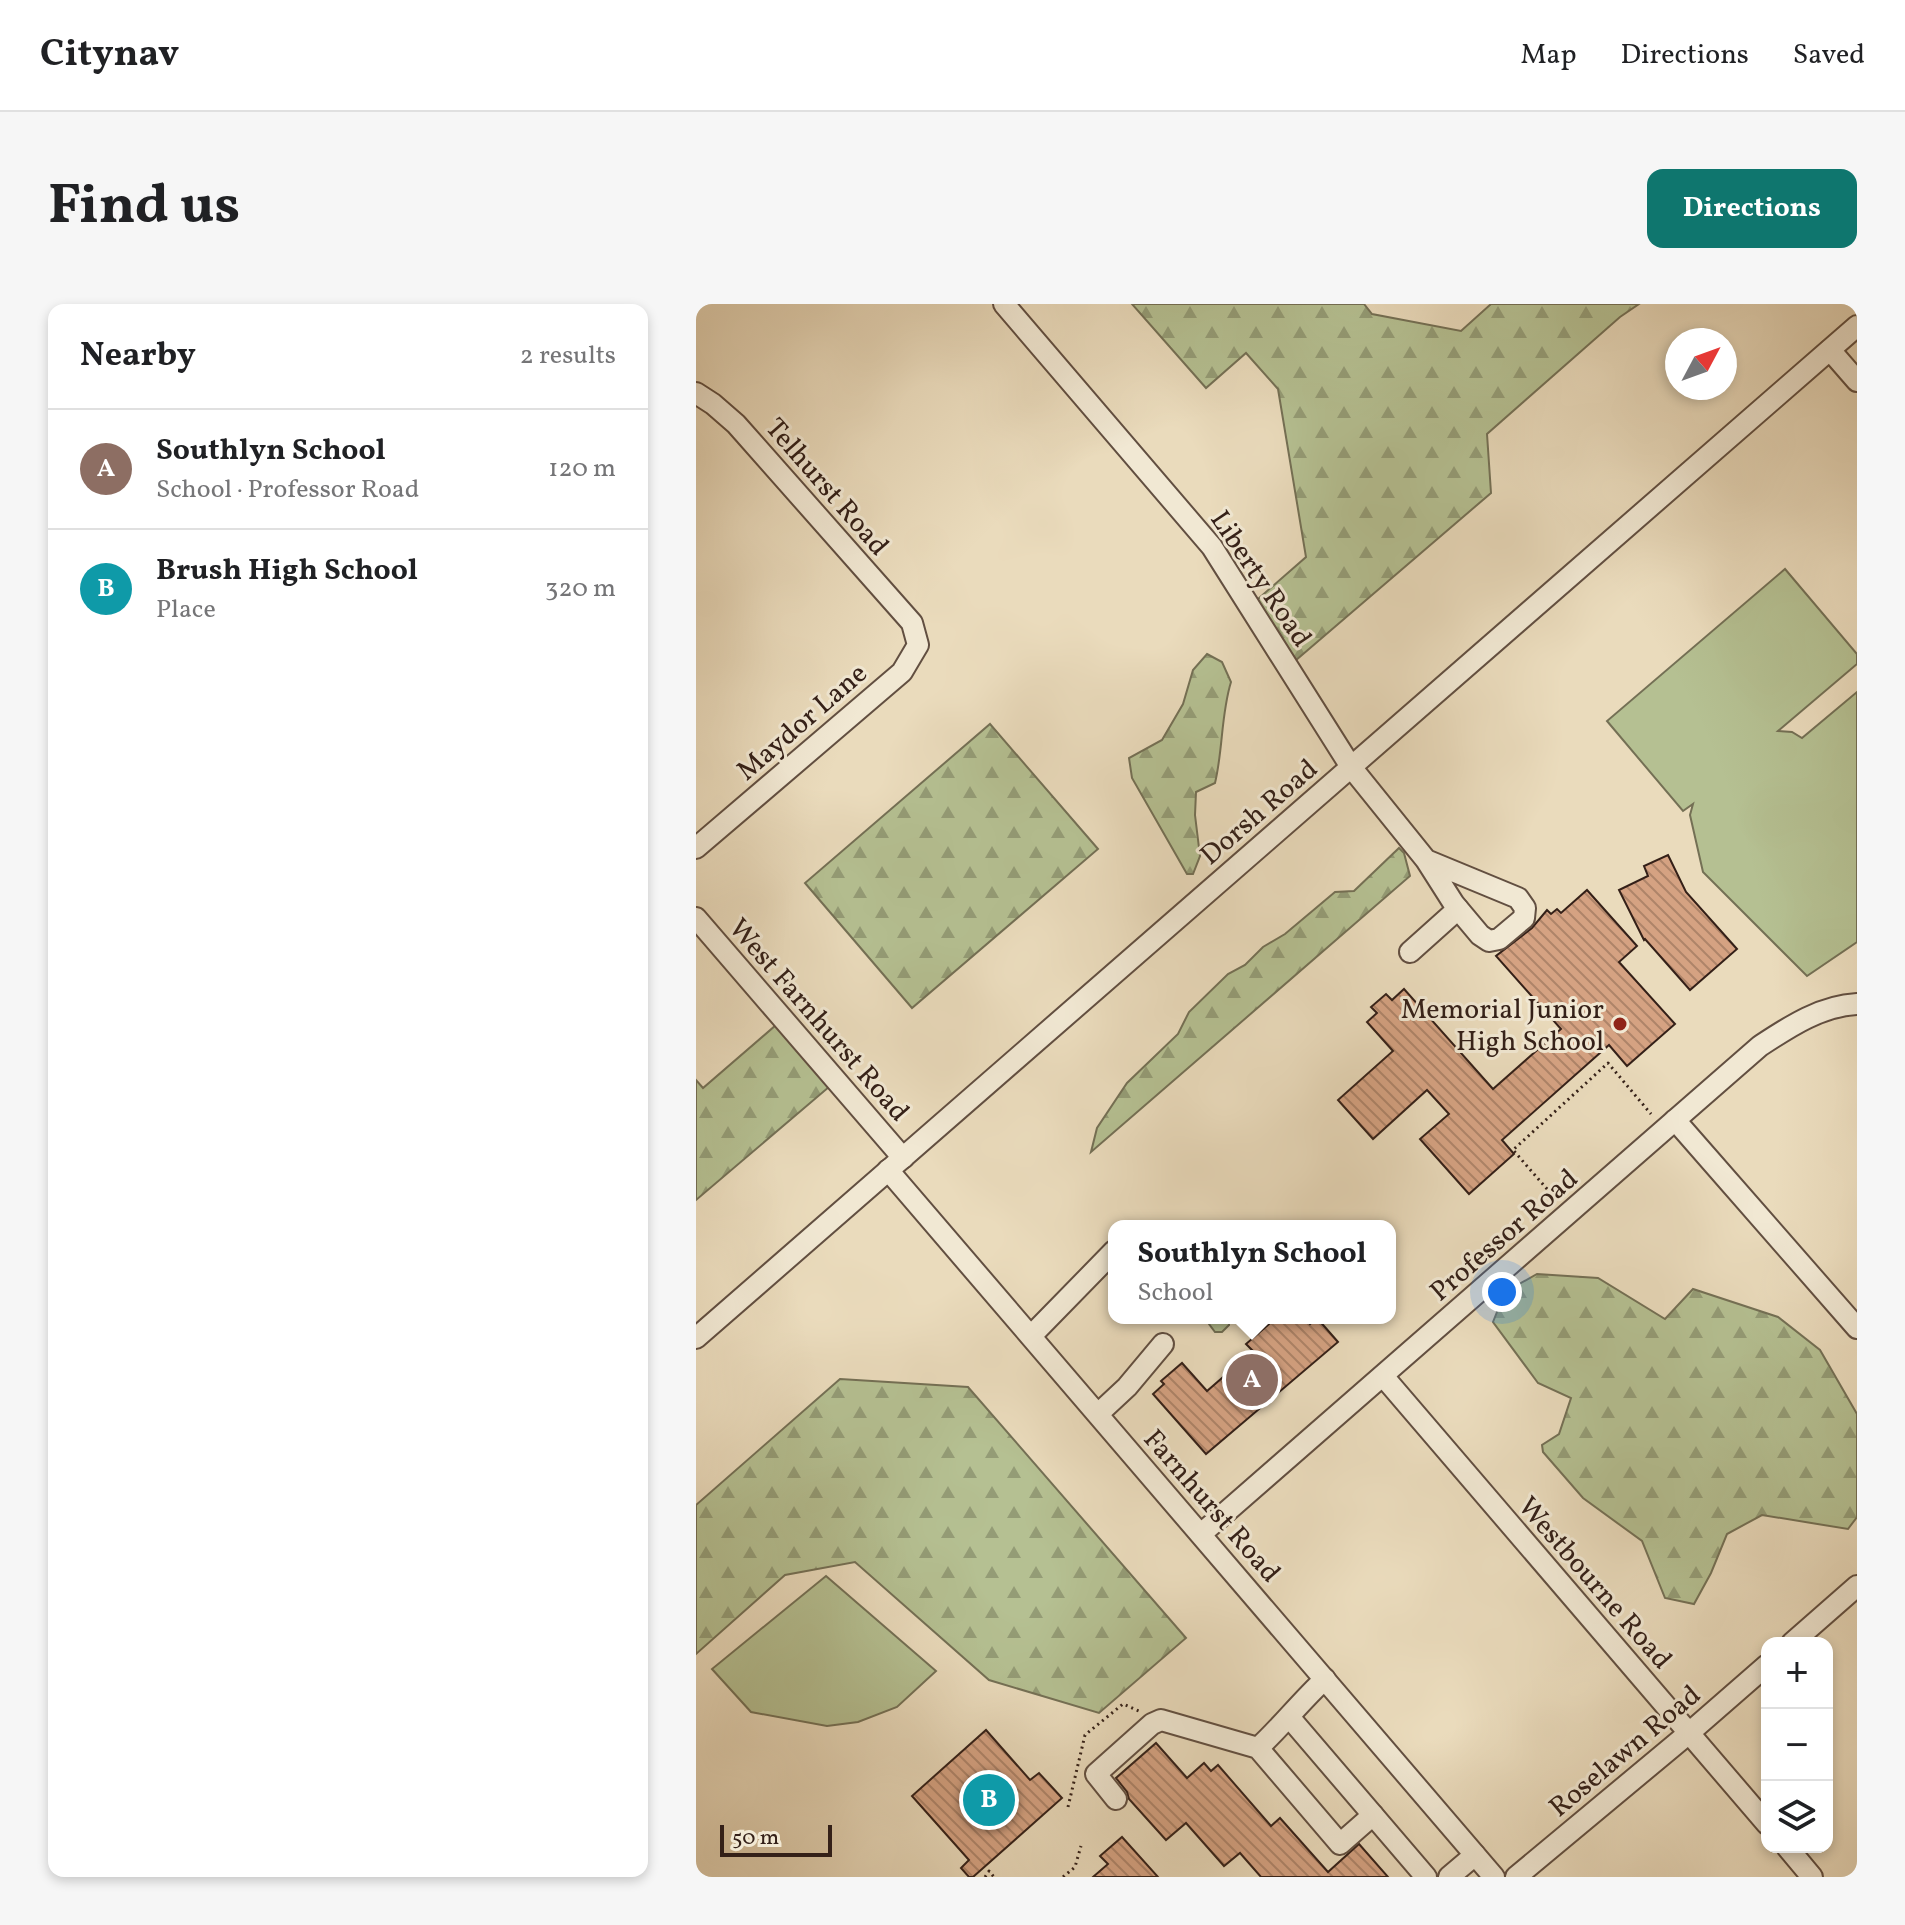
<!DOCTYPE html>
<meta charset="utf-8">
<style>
:root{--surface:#fff;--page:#f6f6f6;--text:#202124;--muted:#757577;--line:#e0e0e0;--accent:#0f766e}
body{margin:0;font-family:Vollkorn,serif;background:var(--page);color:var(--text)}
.controls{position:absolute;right:24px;bottom:24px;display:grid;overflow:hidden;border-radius:16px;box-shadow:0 4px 12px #0003}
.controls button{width:72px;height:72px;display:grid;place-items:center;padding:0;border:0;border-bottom:2px solid var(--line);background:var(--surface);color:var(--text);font:40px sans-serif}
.compass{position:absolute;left:969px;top:24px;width:72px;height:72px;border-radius:50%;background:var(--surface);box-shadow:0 4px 12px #0003;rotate:49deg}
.scale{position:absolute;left:24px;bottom:20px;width:112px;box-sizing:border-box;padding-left:8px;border:4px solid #342018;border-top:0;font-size:22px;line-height:28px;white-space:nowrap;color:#342018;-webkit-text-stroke:6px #f1e8d3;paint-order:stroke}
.you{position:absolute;left:806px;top:988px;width:28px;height:28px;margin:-20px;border:6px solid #fff;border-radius:50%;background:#1a73e8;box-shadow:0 0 0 12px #1a73e833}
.badge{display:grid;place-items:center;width:52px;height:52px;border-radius:50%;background:var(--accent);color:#fff;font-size:26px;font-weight:700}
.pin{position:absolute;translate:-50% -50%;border:4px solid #fff;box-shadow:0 2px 8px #0006}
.popup{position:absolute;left:412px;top:916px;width:288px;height:104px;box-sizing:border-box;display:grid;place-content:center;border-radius:16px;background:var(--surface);filter:drop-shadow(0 2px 6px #0005);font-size:26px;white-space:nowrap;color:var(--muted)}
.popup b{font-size:30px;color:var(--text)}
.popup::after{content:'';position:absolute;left:50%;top:100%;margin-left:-16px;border:16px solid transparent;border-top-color:var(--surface)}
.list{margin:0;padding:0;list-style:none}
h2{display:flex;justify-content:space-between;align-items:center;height:104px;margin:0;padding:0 32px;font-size:34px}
h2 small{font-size:26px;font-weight:400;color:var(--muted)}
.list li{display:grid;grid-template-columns:52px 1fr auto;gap:24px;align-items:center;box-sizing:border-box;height:120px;padding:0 32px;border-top:2px solid var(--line)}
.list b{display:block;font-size:30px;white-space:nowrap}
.list p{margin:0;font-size:26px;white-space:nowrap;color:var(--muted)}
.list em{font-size:26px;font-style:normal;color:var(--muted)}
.icon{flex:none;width:44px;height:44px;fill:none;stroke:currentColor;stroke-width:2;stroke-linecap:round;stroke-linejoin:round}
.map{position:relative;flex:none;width:1161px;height:1573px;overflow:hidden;border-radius:16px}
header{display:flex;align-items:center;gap:48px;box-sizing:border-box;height:112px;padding:0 40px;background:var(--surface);border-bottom:2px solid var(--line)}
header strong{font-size:38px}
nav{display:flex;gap:44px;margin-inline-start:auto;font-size:28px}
.intro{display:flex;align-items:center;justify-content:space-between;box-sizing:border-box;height:192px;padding:0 48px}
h1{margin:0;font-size:56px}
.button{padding:20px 36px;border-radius:16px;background:var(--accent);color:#fff;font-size:28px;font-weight:700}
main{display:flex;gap:48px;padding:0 48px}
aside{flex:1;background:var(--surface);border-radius:16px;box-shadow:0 4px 12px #0003}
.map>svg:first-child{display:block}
.forest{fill:url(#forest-firs);stroke:#747055;stroke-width:2}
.park{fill:url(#park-tufts);stroke:#747055;stroke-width:2}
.pitch{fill:#b5c092;stroke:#747055;stroke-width:2}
.building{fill:url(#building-back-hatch);stroke:#342018;stroke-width:2}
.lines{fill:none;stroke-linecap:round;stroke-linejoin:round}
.minor-casing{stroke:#624f41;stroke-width:24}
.path{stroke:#342018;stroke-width:3;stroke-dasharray:2 4;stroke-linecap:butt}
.minor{stroke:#f1e8d3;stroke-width:20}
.poi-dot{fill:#8f2418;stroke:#f1e8d3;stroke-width:3}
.labels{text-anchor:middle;stroke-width:6;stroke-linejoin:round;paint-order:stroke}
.street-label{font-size:28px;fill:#342018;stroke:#f1e8d3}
.poi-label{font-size:28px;fill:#342018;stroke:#f1e8d3;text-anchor:end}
</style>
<header>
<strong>Citynav</strong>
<nav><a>Map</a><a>Directions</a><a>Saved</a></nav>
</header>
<div class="intro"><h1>Find us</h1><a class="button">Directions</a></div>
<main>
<aside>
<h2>Nearby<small>2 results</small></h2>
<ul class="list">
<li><span class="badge" style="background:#8d6e63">A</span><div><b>Southlyn School</b><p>School · Professor Road</p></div><em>120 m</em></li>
<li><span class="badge" style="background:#0f9aa8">B</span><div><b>Brush High School</b><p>Place</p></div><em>320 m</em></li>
</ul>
</aside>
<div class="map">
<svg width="1161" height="1573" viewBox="0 0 1161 1573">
<defs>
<pattern id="forest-firs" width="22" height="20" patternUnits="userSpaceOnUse" patternTransform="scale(2)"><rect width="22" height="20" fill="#b5c092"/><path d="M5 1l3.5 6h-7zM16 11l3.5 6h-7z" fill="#949c76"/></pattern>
<pattern id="park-tufts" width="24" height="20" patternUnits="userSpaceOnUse" patternTransform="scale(2)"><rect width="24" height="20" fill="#b5c092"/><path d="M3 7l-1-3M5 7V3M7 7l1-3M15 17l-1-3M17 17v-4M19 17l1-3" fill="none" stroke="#949c76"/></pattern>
<pattern id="building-back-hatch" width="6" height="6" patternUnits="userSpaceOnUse" patternTransform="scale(2)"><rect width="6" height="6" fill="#d5a282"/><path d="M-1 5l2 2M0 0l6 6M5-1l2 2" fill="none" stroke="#ae8469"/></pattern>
</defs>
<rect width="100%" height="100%" fill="#eadbbc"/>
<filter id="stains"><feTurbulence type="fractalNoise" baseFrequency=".0025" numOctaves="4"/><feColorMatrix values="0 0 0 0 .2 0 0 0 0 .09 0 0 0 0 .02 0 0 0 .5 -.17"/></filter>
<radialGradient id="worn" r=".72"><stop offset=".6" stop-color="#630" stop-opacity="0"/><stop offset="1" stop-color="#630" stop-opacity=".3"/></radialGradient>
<g class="forest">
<polygon points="436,0 668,0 676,10 765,27 795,0 943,0 924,13 791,130 795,189 592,363 554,302 610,253 582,85 550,49 510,84"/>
<path d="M 511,350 L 526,358 L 535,378 C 525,410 527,446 519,479 L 500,488 L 499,511 L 504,552 L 497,570 L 491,570 L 436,474 L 433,454 L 466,436 L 487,400 L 497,366 Z"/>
<polygon points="294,420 402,545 216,704 109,579"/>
<polygon points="703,544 708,549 714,572 395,848 401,824 431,779 482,730 493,708 532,670 549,661 567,643 589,630 639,588 658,587"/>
<polygon points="87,715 140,777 0,896 0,776 7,784"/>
<polygon points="841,970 902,974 969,1015 997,985 1082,1013 1124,1046 1161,1110 1161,1213 1152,1225 1066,1211 1031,1230 1015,1269 998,1300 969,1294 946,1237 887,1194 847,1148 846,1141 863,1130 875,1094 842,1079 797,1018 809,988"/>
<polygon points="144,1075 272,1083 490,1334 403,1409 293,1376 159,1258 89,1271 0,1350 0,1201"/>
</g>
<polygon class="park" points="514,1014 533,1014 533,1021 526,1028 519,1028 513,1020"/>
<g class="pitch">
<polygon points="1089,265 1161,350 1161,360 1082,427 1096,428 1106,434 1161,388 1161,638 1111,672 1007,568 994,511 997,500 987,507 911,417"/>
<polygon points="130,1272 240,1367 201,1403 162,1418 131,1422 55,1408 16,1365"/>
</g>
<g class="building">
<polygon points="972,551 990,588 1041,645 994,686 949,635 948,636 923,586 952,572 948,562"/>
<polygon points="891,586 941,642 923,658 979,720 931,762 913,741 806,836 818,850 773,890 724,835 753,810 731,786 677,835 642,796 697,747 671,718 681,709 675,703 690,690 696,696 708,685 797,785 865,725 800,652 836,624 851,606 855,610 861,605 865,609"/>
<polygon points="580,1014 609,1014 614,1020 621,1014 642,1038 510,1150 457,1090 468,1080 465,1077 486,1059 511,1087 557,1047 550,1040"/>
<polygon points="290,1426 334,1476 343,1469 366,1494 277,1573 273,1573 265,1564 273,1556 216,1492"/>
<polygon points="460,1439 491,1474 508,1459 515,1467 522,1461 575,1522 584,1514 632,1568 663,1540 692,1573 565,1573 544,1549 528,1562 490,1519 470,1536 433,1495 431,1488 420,1474"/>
<polygon points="426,1533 462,1573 397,1573 412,1560 404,1552"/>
</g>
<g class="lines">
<g class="minor-casing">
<g id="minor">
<polyline points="308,0 516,243 655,463 730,556 758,600 784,631 793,637 803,635 828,614 829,604 822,594 730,556"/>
<polyline points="1134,46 1161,77"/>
<polyline points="0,89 17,100 40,120 216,319 222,341 206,368 0,544"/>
<polyline points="0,614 207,854"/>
<polyline points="714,648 762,605"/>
<polyline points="979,816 1161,1024"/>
<polyline points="192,866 798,1573"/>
<polyline points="335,1032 418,947"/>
<polyline points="0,1034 1161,22"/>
<polyline points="687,1072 1071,1520"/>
<polyline points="402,1110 431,1083 467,1040"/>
<path d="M 505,1230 L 1064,742 C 1093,723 1124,702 1161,700"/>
<polyline points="1096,1339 1161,1282"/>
<polyline points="594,1414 730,1573"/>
<path d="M 562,1444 C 586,1422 605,1397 629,1375"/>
<polyline points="420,1495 400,1470 456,1420 465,1416 562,1444 644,1540 677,1511"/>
<polyline points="1091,1543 1116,1573"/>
<polyline points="753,1573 779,1551"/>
<polyline points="820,1573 993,1429 1071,1361"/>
</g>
</g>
<g class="path">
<polyline points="859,894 817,846 912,759 955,810"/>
<polyline points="372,1503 389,1431 427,1400 443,1407"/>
<polyline points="289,1573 293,1567 298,1573"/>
<polyline points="367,1573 379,1563 385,1542"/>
</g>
<use href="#minor" class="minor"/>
</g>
<circle class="poi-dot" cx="924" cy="720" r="8"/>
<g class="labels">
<g class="street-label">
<text transform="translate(132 182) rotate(49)" y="10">Telhurst Road</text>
<text transform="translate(566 274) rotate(56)" y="10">Liberty Road</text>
<text transform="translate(105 417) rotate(-41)" y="10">Maydor Lane</text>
<text transform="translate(562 507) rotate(-41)" y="10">Dorsh Road</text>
<text transform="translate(124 715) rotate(49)" y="10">West Farnhurst Road</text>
<text transform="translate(807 930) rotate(-41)" y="10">Professor Road</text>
<text transform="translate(517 1201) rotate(49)" y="10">Farnhurst Road</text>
<text transform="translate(900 1278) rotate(49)" y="10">Westbourne Road</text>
<text transform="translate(928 1446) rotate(-40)" y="10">Roselawn Road</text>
</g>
<g class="poi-label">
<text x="908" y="714">Memorial Junior<tspan x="908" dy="32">High School</tspan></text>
</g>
</g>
<rect width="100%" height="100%" filter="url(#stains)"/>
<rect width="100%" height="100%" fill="url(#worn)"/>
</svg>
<div class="controls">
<button>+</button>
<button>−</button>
<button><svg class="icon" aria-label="layers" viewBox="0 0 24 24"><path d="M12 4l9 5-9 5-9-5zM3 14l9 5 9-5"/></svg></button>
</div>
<svg class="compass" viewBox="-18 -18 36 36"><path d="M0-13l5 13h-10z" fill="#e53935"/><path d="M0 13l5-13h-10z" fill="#757577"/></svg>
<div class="scale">50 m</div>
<div class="you"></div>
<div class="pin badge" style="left:556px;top:1076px;background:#8d6e63">A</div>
<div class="popup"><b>Southlyn School</b>School</div>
<div class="pin badge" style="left:293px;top:1496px;background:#0f9aa8">B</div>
</div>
</main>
